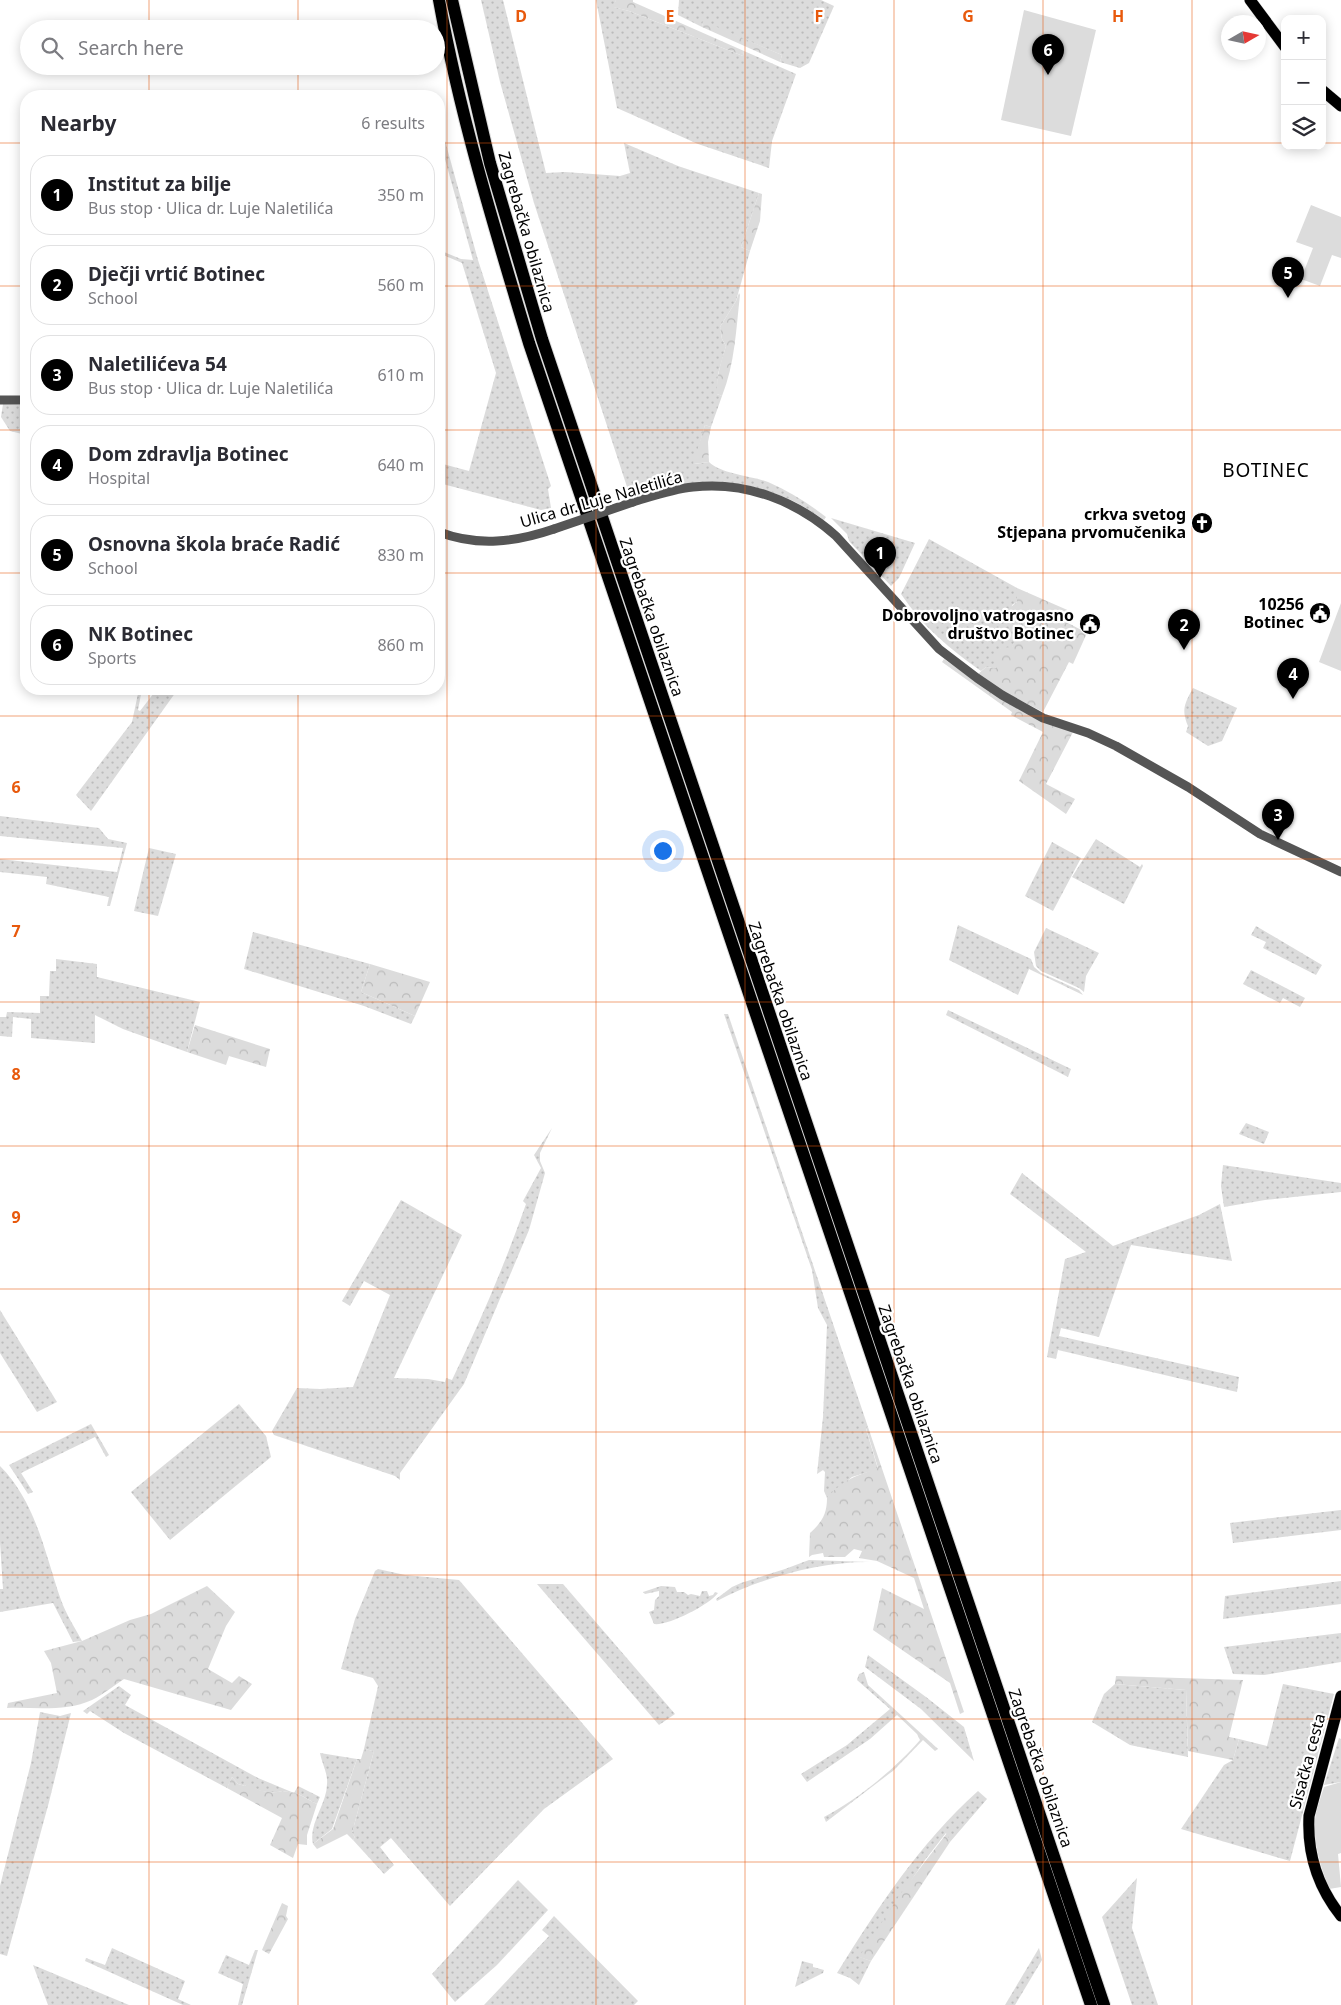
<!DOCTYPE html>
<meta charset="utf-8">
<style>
:root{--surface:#fff;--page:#f2f2f3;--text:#2b2b33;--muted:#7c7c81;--line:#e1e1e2;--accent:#000}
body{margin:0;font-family:"Noto Sans",sans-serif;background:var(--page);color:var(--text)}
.controls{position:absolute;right:15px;top:15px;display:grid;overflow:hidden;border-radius:10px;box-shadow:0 2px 12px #0003}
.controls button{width:45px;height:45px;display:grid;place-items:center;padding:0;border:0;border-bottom:1px solid var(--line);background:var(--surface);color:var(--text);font:25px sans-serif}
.compass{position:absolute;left:1221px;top:15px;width:45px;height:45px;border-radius:50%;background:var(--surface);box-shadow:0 2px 12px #0003;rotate:81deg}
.you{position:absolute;left:662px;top:850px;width:18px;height:18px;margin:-12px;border:4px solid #fff;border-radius:50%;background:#1a73e8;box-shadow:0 0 0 8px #1a73e833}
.badge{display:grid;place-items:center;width:32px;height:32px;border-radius:50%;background:var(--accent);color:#fff;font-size:16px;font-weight:700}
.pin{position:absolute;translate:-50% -41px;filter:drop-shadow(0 1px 2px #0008)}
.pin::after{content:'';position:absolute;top:26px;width:18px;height:15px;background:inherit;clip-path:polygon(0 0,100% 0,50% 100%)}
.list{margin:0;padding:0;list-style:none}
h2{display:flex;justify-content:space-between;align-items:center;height:65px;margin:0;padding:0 20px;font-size:21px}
h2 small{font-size:16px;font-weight:400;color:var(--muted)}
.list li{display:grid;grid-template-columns:32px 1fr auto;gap:15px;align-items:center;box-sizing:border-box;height:80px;margin:0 10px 10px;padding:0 10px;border:1px solid var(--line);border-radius:20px}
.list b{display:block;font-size:19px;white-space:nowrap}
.list p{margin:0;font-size:16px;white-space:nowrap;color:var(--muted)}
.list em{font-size:16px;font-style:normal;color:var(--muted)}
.icon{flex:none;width:28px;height:28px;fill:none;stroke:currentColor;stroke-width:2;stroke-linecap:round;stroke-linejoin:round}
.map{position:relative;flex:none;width:1341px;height:2005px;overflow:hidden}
.search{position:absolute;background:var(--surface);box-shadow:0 2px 12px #0003;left:20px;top:20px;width:425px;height:55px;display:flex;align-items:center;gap:12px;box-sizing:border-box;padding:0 18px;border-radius:28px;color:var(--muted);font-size:19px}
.panel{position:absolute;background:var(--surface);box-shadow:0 2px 12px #0003;left:20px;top:90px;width:425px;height:605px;border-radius:20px}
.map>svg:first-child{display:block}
.grass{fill:url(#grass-dots)}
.forest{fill:url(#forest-crowns)}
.park{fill:#dcdcdc}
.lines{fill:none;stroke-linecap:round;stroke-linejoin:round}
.major-casing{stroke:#dbdbdb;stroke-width:12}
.highway-casing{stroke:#dbdbdb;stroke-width:14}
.minor{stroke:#555;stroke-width:9}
.major{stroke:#000;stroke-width:11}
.highway{stroke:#000;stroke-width:12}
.minor-bridge{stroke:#555;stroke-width:9}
.grid{fill:none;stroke:#e8590c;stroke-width:1;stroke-opacity:0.55}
.labels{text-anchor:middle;stroke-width:4.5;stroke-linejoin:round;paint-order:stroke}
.street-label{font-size:16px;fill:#000;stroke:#fff}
.poi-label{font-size:16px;font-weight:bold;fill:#000;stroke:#fff;text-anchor:end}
.quarter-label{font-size:19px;letter-spacing:1px;fill:#000;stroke:#fff}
.grid-label{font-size:16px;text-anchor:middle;font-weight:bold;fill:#e8590c;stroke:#fff;stroke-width:4.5;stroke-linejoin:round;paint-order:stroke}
</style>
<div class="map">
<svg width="1341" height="2005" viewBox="0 0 1341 2005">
<defs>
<pattern id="grass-dots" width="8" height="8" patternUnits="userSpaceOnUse" patternTransform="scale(1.25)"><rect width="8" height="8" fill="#dcdcdc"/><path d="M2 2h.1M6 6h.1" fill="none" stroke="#bbb" stroke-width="1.8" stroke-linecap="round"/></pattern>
<pattern id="forest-crowns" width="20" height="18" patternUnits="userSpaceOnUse" patternTransform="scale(1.25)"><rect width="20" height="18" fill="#dcdcdc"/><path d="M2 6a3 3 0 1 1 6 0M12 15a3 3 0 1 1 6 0" fill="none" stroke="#bbb"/></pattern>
</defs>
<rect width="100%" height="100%" fill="#fff"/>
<g class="grass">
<path d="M 481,0 L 503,0 L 546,173 L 565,172 L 620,176 L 630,173 L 624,143 L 678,166 L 759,193 L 741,247 L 750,251 L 736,301 L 720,327 L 722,339 L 726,346 L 718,374 L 717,394 L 722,396 L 711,427 L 705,425 L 694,464 L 709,462 C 721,474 752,476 768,482 C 789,491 808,503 826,517 L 824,520 C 763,475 700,476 630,496 L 534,203 L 500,82 Z"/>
<polygon points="596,0 616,0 614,7 629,11 743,56 744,51 796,74 772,141 769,168 698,144 617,108"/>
<polygon points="679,0 821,0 834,6 809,63 800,68 780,62 782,55 703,22 702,27 678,15"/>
<polygon points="439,119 478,260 551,486 548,489 551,508 541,510 439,483 439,463 469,471 496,373 462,263 441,254 439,263 439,250 461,259 473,260 443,152 439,134"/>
<polygon points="3,404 26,405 26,435 10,431 1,417"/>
<polygon points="831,518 915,543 899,578 891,586 849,541 847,534"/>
<path d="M 929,539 L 1017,588 L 1017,602 L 1012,605 L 1011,616 L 1019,621 L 1018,633 L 1012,648 L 1001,648 L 996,668 L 986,667 L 981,671 C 950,649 922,626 901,594 Z"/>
<path d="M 1193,688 L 1237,708 L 1222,741 L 1208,746 L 1186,732 L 1188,726 C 1181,709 1185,703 1193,688 Z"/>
<polygon points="139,689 142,689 138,710 140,711 157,689 178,689 91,811 76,795 132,722"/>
<polygon points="0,816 99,828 108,839 127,843 110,906 107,906 109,897 46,884 47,877 0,872 0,859 117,872 123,848 0,836"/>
<polygon points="1096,839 1140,867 1142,864 1143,866 1124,904 1072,877"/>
<polygon points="1052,842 1081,858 1053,911 1025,896"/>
<polygon points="149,848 176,854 158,916 134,911"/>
<polygon points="958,925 1031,959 1034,967 1041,973 1079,990 1083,995 1029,969 1018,995 949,960"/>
<polygon points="1256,926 1322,965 1316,975 1263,948 1266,942 1251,935"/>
<polygon points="1046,928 1099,953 1086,976 1084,992 1079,988 1041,971 1036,966 1034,952"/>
<polygon points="253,932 370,964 361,992 415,1016 411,1024 364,1006 244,969"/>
<polygon points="56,959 97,964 97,977 200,1002 187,1052 123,1029 95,1015 95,1043 31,1038 31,1019 13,1017 12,1037 0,1036 0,1017 6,1017 7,1012 40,1013 40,996 49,996 50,971 56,971"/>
<polygon points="1251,970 1305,998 1300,1007 1283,998 1280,1003 1243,984"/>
<polygon points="948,1010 1071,1069 1068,1077 946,1015"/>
<polygon points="724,1014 728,1014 868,1427 866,1429 878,1469 852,1477 827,1498 824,1491 825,1472 823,1470 817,1474 823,1417 827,1325 818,1308 812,1270"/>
<polygon points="1246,1123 1269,1132 1264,1144 1239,1134"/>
<path d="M 552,1128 L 540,1153 L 540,1161 L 545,1173 L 529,1230 L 464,1384 L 400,1473 L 400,1480 L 395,1476 L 274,1435 L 272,1431 L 297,1388 L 320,1389 L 353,1387 L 390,1295 L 364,1281 L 350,1306 L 342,1301 L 401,1200 L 462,1235 L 394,1378 L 428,1379 L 445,1382 L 446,1378 L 452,1380 C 480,1322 505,1264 526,1204 L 523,1201 L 541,1168 L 534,1155 Z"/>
<polygon points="1223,1165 1341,1183 1341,1192 1265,1200 1224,1207 1221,1186"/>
<polygon points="1022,1173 1113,1246 1199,1215 1220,1204 1232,1261 1131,1245 1099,1337 1061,1328 1059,1336 1239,1377 1237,1392 1058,1350 1056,1359 1047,1357 1065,1259 1086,1252 1010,1194"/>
<polygon points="0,1310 57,1402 37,1412 0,1353"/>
<polygon points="239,1404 266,1436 271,1457 170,1540 131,1492"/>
<polygon points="91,1424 109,1455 106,1457 95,1437 21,1473 33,1492 28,1494 9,1465"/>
<path d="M 0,1466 C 36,1502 45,1554 61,1600 C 66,1614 75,1628 82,1641 L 73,1642 L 53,1603 L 0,1612 L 0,1589 L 3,1589 L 0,1542 Z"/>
<polygon points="1341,1510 1341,1530 1233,1543 1230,1523"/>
<path d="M 809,1560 L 870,1562 C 823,1561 759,1578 717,1601 L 716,1599 L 732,1587 L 741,1583 L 785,1569 Z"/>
<polygon points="378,1569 405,1575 459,1580 613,1759 544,1809 450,1906 391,1838 380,1847 394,1865 384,1874 353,1840 355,1837 352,1833 374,1751 364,1749 378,1686 373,1678 341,1669 355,1619 375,1571"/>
<polygon points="1341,1581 1341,1604 1223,1619 1225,1596"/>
<polygon points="537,1584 563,1584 675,1714 659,1725"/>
<path d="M 661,1586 L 675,1587 L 677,1592 L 684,1592 L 688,1595 L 691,1594 L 700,1596 L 702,1591 L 707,1591 L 709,1596 L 713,1595 L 715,1592 L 718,1593 C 709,1605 668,1626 654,1624 L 649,1612 L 654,1610 L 655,1600 L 659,1596 L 659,1591 L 645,1594 L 643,1592 Z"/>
<polygon points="1341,1633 1341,1662 1264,1675 1233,1674 1224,1647"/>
<polygon points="868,1655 926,1697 964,1727 974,1761 921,1709 865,1667"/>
<path d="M 864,1672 L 868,1685 L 938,1749 L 935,1751 L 923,1740 L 894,1770 L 826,1822 L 824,1817 C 857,1800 896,1768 920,1740 L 917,1734 L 897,1715 L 870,1739 L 807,1782 L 801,1774 L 847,1745 L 890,1709 L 857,1680 L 859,1674 Z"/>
<polygon points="1115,1684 1186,1690 1188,1757 1130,1745 1092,1722 1104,1694"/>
<polygon points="1283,1684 1334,1694 1290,1861 1181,1829 1224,1765 1233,1760 1239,1739 1267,1746"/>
<path d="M 119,1686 L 131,1695 L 125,1705 L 258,1778 L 294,1793 L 298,1786 L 320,1797 L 317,1804 C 310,1801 302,1795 295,1793 C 275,1789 267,1798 247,1784 L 245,1786 L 238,1784 L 232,1777 L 227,1788 L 124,1733 L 90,1711 L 87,1714 L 83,1711 Z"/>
<polygon points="40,1712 60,1716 71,1713 49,1802 7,1956 0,1954 0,1886 31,1763"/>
<polygon points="1339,1738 1341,1739 1341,1782 1324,1785"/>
<path d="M 320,1753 L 357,1759 L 332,1829 L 313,1844 C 308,1824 327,1804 327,1784 C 328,1773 322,1764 320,1753 Z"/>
<path d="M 978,1791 L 987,1799 L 950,1842 L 946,1833 L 925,1860 L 860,1957 L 871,1961 L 859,1985 L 850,1978 L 837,1973 C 879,1906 919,1844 978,1791 Z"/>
<polygon points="1137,1878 1132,1928 1158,2005 1132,2005 1102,1917"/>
<polygon points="518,1880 548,1910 497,1965 455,2002 432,1974"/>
<polygon points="554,1916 638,2001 634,2005 484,2005 549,1936 542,1930"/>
<polygon points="112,1948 185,1981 178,1999 191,2005 183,2005 85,1961 86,1958 105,1965"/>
<polygon points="1039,1948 1042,1960 1015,2005 1005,2005"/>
<polygon points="255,1950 258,1950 242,2005 238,2005 243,1984 218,1973 226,1955 249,1965"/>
<polygon points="802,1961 813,1964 813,1967 824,1970 823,1973 795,1987"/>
<polygon points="33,1965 129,2005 48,2005"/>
</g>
<g class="forest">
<polygon points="616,0 633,0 633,2 744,51 743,56 629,11 613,7"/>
<polygon points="703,21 782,55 780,62 702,27"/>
<polygon points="759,193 762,194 760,221 750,251 741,247"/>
<path d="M 739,293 L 740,295 C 736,329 735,364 722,396 L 717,394 C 716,377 721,362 726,346 L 722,339 L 720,327 L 736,301 Z"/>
<polygon points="705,425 711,427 708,442 709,462 693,464"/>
<polygon points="1017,588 1072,612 1068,623 1087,633 1073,664 1069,662 1043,712 999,689 978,674 986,667 996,668 996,652 1001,648 1012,647 1018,633 1019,621 1011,616 1007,610 1017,602"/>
<polygon points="944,659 974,680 1073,732 1046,784 1075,799 1066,814 1019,781 1043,732 1011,715 1012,712 942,662"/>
<polygon points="370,964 430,982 415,1016 361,992"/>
<polygon points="195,1025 270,1049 266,1067 229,1056 226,1065 187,1052"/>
<path d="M 868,1427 L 964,1712 L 960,1714 L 950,1683 L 873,1630 L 882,1588 L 924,1609 L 914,1578 L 877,1561 L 859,1558 L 862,1551 L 854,1549 L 845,1557 L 824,1557 L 823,1553 L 812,1555 L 809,1557 L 810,1533 C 822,1522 827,1514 827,1498 C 845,1478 854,1477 878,1468 L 866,1428 Z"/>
<path d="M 207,1586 L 235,1612 L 226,1626 L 208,1669 L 232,1683 L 239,1676 L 252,1684 L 231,1710 L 124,1679 C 113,1686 104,1694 92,1700 C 66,1712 35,1707 7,1708 L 8,1703 L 57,1693 L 51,1663 L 44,1651 L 82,1641 L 130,1620 L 151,1614 Z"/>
<polygon points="1116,1676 1243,1680 1229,1737 1239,1739 1233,1760 1188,1751 1186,1690 1115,1684"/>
<polygon points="364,1749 374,1751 352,1833 355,1837 353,1840 347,1834 317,1849 313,1844 333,1829 357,1759 361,1759"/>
<path d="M 232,1777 L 238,1784 L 245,1786 L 247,1783 C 268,1798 275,1789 295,1793 C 302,1795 310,1801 317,1804 L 307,1835 L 307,1845 L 298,1844 L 293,1858 L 270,1845 L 282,1818 L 227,1788 Z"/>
<polygon points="947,1833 950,1842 871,1961 859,1957 901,1893"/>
<polygon points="282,1903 288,1906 286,1916 288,1919 269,1954 262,1950"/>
</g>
<g class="park">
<polygon points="1024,10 1096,30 1071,136 1001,120"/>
<polygon points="1311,205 1341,217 1341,258 1332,255 1320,286 1301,279 1313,248 1296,242"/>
<polygon points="1341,603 1341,671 1319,662"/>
<path d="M 1341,1782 L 1341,1853 L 1338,1854 L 1341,1887 L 1329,1889 C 1321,1867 1313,1844 1315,1820 C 1316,1809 1321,1797 1324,1787 Z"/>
</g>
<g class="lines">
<g class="major-casing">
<g id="major">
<polyline points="1250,0 1285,47"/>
<polyline points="1322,90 1341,106"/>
<path d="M 1341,1696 L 1309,1816 C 1307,1854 1317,1886 1341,1916"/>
</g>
</g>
<g class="highway-casing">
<g id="highway">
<path d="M 439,0 C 460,116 495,230 529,343 L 1091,2005"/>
<polyline points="452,0 490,163 542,339 1104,2005"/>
</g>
</g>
<g class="minor">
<polyline points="0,400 26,400"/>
<path d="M 633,502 C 653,496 672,489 693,487 C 746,481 797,501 836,536 L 939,649 L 977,678 L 1002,695 L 1043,718 L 1088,733 L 1116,746 L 1188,787 L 1260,834 L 1341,872"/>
<path d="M 439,532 C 478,547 516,542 554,529"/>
</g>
<use href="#major" class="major"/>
<use href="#highway" class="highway"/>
<polyline class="minor-bridge" points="554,529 633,502"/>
</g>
<path class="grid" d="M 149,0 L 149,29M 298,0 L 298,29M 447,0 L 447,2005M 596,0 L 596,2005M 745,0 L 745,2005M 894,0 L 894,2005M 1043,0 L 1043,2005M 1192,0 L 1192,2005M 149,66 L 149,96M 298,66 L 298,96M 0,143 L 26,143M 439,143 L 1285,143M 1322,143 L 1341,143M 0,286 L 26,286M 439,286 L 1341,286M 0,430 L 26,430M 439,430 L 1341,430M 0,573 L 26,573M 439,573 L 1341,573M 149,689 L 149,2005M 298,689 L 298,2005M 0,716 L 1341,716M 0,859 L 1341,859M 0,1002 L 1341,1002M 0,1146 L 1341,1146M 0,1289 L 1341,1289M 0,1432 L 1341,1432M 0,1575 L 1341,1575M 0,1719 L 1341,1719M 0,1862 L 1341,1862"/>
<defs>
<g id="church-disc" transform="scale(1.125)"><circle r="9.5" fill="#000" stroke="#fff"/><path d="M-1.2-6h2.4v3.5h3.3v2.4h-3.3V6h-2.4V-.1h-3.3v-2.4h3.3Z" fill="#fff"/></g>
<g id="civic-disc" transform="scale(1.125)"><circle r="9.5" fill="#000" stroke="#fff"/><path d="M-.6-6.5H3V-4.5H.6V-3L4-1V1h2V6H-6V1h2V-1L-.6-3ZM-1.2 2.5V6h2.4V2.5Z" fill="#fff"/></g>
</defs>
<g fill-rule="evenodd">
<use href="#church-disc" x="1202" y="523"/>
<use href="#civic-disc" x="1320" y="613"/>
<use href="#civic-disc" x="1090" y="624"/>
</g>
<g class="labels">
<g class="street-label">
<text transform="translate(527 232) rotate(74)" y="6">Zagrebačka obilaznica</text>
<text transform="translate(601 499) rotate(-16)" y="6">Ulica dr. Luje Naletilića</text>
<text transform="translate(652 617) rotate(71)" y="6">Zagrebačka obilaznica</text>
<text transform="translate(781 1001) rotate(71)" y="6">Zagrebačka obilaznica</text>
<text transform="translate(911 1384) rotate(71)" y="6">Zagrebačka obilaznica</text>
<text transform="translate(1307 1761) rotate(-75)" y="6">Sisačka cesta</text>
<text transform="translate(1041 1768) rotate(71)" y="6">Zagrebačka obilaznica</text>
</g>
<g class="poi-label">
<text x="1186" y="520">crkva svetog<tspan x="1186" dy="18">Stjepana prvomučenika</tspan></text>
<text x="1304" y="610">10256<tspan x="1304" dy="18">Botinec</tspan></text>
<text x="1074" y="621">Dobrovoljno vatrogasno<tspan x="1074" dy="18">društvo Botinec</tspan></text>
</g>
<g class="quarter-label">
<text x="1266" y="477">BOTINEC</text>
</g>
</g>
<g class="grid-label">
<text x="521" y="22">D</text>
<text x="670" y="22">E</text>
<text x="819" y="22">F</text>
<text x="968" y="22">G</text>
<text x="1118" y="22">H</text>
<text x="16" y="793">6</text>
<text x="16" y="937">7</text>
<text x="16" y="1080">8</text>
<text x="16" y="1223">9</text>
</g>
</svg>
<div class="controls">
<button>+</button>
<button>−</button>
<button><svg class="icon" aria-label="layers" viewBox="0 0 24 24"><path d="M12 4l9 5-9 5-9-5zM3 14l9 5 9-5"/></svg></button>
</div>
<svg class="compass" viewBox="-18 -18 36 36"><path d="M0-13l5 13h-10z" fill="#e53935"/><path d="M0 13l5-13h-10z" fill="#7c7c81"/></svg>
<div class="you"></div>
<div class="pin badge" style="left:880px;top:578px">1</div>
<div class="pin badge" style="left:1184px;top:650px">2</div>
<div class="pin badge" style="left:1278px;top:840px">3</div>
<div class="pin badge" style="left:1293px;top:699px">4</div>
<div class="pin badge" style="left:1288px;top:298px">5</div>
<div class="pin badge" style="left:1048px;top:75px">6</div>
<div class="search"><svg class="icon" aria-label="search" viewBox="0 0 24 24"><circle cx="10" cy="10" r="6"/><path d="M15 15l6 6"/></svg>Search here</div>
<section class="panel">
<h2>Nearby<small>6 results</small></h2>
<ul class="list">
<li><span class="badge">1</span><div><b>Institut za bilje</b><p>Bus stop · Ulica dr. Luje Naletilića</p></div><em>350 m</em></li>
<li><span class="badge">2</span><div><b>Dječji vrtić Botinec</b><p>School</p></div><em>560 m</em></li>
<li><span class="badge">3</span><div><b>Naletilićeva 54</b><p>Bus stop · Ulica dr. Luje Naletilića</p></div><em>610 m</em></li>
<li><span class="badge">4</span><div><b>Dom zdravlja Botinec</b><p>Hospital</p></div><em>640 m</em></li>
<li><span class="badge">5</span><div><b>Osnovna škola braće Radić</b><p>School</p></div><em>830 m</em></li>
<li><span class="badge">6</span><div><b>NK Botinec</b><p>Sports</p></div><em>860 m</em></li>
</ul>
</section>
</div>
